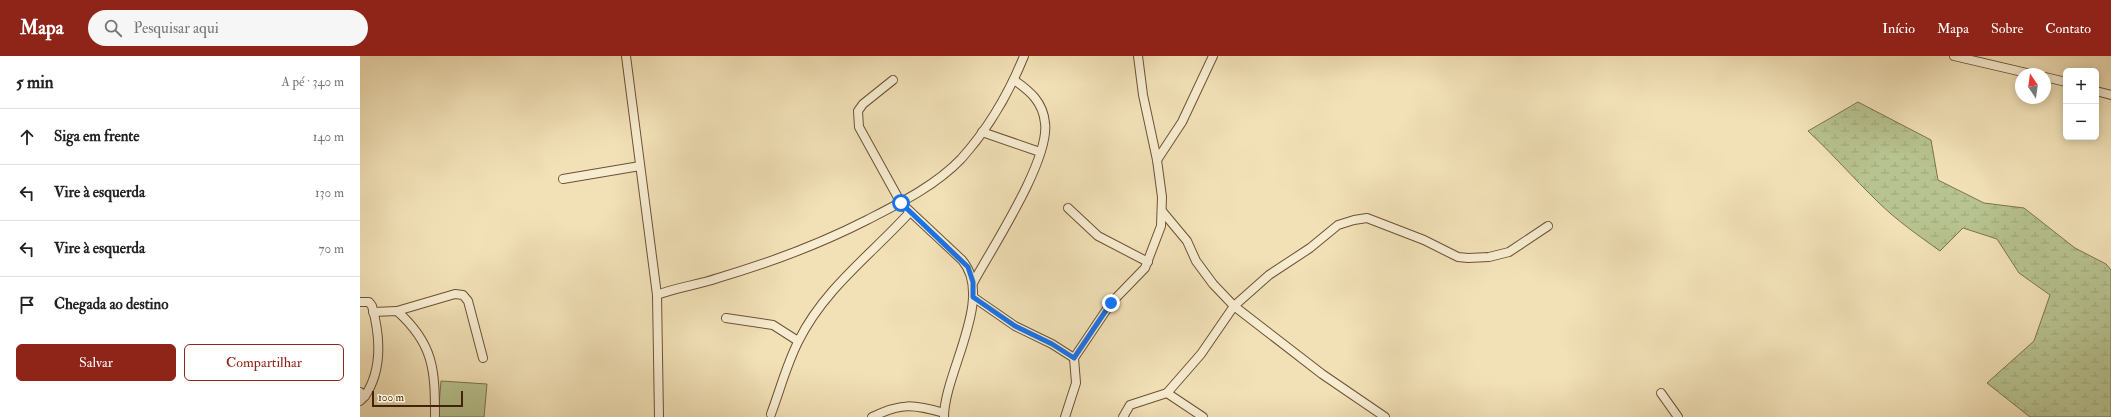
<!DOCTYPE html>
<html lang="pt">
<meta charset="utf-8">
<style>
:root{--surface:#fff;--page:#f6f6f6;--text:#222;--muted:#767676;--line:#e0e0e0;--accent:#8f2418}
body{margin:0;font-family:"IM FELL Double Pica",serif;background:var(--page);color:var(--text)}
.controls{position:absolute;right:12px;top:12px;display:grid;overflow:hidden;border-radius:6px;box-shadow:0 2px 10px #0003}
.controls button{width:36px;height:36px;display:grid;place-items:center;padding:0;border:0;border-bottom:1px solid var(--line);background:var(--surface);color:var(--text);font:20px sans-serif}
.compass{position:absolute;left:1655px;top:12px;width:36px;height:36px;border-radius:50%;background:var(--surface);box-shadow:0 2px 10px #0003;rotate:347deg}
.scale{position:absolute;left:12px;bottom:10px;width:91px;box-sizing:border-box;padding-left:4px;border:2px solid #402309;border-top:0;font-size:11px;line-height:14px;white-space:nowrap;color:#402309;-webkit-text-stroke:3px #f7ecd0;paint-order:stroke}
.stop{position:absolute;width:12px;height:12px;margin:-9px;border:3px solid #1a73e8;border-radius:50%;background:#fff}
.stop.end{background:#1a73e8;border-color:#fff;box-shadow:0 1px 4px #0008}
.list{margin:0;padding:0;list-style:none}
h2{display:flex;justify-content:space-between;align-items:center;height:52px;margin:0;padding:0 16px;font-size:17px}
h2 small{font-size:13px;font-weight:400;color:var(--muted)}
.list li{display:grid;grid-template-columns:26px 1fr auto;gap:12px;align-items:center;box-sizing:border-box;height:56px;padding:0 16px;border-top:1px solid var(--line)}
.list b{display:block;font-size:15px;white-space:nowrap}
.list em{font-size:13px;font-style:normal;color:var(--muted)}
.actions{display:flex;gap:8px;padding:12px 16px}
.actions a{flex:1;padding:9px 0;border:1px solid var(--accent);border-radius:6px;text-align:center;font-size:14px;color:var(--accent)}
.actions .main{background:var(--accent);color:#fff}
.icon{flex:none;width:22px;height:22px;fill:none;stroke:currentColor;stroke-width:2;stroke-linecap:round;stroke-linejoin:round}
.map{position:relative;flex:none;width:1751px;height:361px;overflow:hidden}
header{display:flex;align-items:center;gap:24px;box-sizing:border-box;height:56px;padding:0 20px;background:var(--accent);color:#fff}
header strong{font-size:19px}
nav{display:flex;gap:22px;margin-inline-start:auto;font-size:14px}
.search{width:280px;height:36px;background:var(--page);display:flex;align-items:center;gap:10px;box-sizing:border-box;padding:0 14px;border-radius:22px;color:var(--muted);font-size:15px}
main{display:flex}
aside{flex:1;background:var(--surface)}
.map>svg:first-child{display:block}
.wetland{fill:url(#wetland-marsh);stroke:#7c734c}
.pitch{fill:#b7c390;stroke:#7c734c}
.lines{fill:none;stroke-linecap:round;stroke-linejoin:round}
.minor-casing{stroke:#6c5234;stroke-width:10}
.minor{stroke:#f7ecd0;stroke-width:8}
.route{stroke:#1a73e8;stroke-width:5}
</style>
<header>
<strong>Mapa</strong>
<div class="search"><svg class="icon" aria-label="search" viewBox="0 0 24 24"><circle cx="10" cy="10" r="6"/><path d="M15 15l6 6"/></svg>Pesquisar aqui</div>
<nav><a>Início</a><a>Mapa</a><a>Sobre</a><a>Contato</a></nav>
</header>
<main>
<aside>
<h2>5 min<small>A pé · 340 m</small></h2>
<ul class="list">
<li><svg class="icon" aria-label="ahead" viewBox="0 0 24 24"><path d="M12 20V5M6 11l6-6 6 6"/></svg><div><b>Siga em frente</b></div><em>140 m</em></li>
<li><svg class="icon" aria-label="left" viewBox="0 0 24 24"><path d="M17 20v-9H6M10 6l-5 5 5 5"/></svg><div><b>Vire à esquerda</b></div><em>130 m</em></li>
<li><svg class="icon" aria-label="left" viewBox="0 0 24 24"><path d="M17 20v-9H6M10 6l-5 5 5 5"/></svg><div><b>Vire à esquerda</b></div><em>70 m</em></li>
<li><svg class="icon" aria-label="arrive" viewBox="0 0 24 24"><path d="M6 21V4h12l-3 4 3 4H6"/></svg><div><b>Chegada ao destino</b></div></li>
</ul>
<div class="actions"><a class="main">Salvar</a><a>Compartilhar</a></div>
</aside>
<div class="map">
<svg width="1751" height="361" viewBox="0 0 1751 361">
<defs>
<pattern id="wetland-marsh" width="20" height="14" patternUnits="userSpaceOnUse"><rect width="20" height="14" fill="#b7c390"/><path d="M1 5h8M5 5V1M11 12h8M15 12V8" fill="none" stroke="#9ea77b"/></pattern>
</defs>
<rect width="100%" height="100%" fill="#f2e1b7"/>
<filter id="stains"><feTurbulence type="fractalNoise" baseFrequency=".005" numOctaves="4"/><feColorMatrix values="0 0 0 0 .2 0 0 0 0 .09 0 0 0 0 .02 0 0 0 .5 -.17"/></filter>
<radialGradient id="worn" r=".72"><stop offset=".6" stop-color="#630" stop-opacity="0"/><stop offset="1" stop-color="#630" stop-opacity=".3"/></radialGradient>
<path class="wetland" d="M 1498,46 L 1571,84 L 1578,124 L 1624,147 L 1664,152 L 1715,192 L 1746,208 L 1751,214 L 1751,361 L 1670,361 L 1627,327 L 1674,285 L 1690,239 L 1659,217 L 1637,183 L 1603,172 L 1580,195 C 1559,180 1536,164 1517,145 C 1493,122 1472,97 1448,75 Z"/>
<polygon class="pitch" points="81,325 127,328 124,361 78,361"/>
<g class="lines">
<g class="minor-casing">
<g id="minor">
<polyline points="266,0 297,239 299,361"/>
<polyline points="1594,0 1671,18"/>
<polyline points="1685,21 1706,26"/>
<path d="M 533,24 L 503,48 L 498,55 L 499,71 L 541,147 L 602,204 C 635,242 584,317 584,361"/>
<polyline points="1736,35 1751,39"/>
<polyline points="622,76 680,96"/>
<polyline points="797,104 822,66 853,0"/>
<polyline points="203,123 280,110"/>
<polyline points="708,152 738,180 788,206"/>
<polyline points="802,155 827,185 836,205 853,228 874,250 962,318 1025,361"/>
<path d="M 613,227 C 632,192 690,104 685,67 C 683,46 670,35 654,24"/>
<path d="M 297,239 C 317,231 338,229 358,222 C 409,207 460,188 507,164 C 540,147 575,130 601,103 C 628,73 649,37 664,0"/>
<polyline points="613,241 655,270 692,288 714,302"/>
<path d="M 0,246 L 9,246 L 12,250 C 20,279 23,313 5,340"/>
<polyline points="37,255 95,238 103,239 108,245 123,302"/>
<path d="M 13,256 L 37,255 C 74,288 75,314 75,361"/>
<polyline points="366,262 413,269 438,285"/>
<polyline points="0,336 5,340 0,345"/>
<polyline points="807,337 843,361"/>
<polyline points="1301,337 1318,361"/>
<path d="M 411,358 C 420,334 427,307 439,284 C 465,232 512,198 550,156"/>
<path d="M 512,361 C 541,347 553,348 584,357"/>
<polyline points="705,361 716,327 714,302 751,247 785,212 801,170 802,141 797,104 783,39 778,0"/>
<polyline points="763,361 770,349 807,337 841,298 874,250 909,219 950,192 978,169 994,164 1007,162 1064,184 1098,201 1108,202 1129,201 1149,196 1188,170"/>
</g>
</g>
<use href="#minor" class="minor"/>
</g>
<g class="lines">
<polyline class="route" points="541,147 608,211 613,226 613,241 655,270 692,288 714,302 751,247"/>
</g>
<rect width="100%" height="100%" filter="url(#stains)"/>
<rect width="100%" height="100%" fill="url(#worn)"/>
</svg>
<div class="controls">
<button>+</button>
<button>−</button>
</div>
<svg class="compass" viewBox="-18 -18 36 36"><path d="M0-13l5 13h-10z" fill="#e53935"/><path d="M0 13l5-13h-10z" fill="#767676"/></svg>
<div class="scale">100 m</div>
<div class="stop" style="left:541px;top:147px"></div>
<div class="stop end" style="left:751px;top:247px"></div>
</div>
</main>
